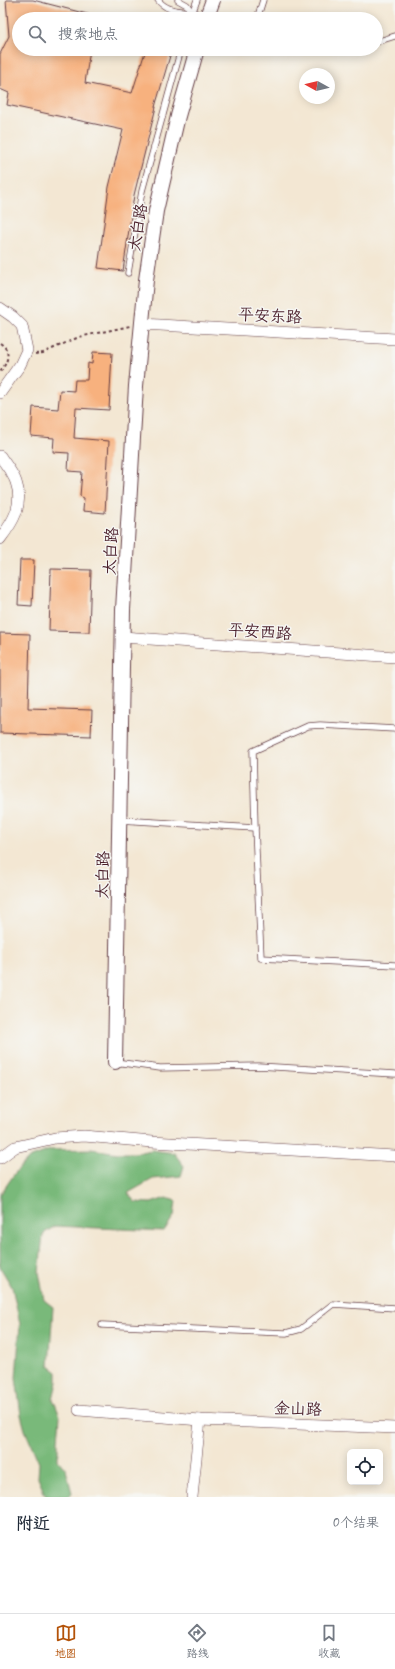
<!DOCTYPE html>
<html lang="zh">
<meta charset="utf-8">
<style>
:root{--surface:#fff;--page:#f2f2f3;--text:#1f2937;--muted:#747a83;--line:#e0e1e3;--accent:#b45309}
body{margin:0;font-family:Mynerve,"LXGW WenKai TC",sans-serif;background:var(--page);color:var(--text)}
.controls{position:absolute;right:12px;bottom:12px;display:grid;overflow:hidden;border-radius:6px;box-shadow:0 2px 10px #0003}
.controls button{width:36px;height:36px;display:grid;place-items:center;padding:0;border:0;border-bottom:1px solid var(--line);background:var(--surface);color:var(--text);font:20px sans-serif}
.compass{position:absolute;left:299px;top:68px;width:36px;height:36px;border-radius:50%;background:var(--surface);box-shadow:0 2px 10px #0003;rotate:278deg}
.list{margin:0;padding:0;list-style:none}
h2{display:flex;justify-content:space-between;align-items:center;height:52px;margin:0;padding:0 16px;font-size:17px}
h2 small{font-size:13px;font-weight:400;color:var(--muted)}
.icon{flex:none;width:22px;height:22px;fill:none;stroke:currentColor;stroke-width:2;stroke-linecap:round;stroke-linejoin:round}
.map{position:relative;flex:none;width:395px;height:1497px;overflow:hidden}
.search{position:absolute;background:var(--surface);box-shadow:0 2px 10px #0003;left:12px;right:12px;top:12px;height:44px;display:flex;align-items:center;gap:10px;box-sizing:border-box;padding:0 14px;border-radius:22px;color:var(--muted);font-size:15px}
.sheet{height:116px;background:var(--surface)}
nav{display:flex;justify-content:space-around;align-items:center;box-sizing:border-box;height:56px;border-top:1px solid var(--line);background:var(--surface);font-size:11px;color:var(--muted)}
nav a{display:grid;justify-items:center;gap:2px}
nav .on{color:var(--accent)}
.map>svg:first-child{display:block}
.forest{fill:#79b97a;stroke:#626c52}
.building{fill:#f7b17e}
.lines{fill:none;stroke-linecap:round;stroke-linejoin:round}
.service-casing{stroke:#633d44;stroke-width:7}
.minor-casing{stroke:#633d44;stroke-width:12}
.tertiary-casing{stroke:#633d44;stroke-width:16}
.path{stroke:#633d44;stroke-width:2;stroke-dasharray:3 3;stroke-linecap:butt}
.service{stroke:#fff;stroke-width:5.5}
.minor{stroke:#fff;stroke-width:11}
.tertiary{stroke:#fff;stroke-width:14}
.labels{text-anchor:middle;stroke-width:3;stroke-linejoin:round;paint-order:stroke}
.street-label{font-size:16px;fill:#4a1f2b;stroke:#f6f6f2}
</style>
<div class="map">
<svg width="395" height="1497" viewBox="0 0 395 1497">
<rect width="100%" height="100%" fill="#f6f6f2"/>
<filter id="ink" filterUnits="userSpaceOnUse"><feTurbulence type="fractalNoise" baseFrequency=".025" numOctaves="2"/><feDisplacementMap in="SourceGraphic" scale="8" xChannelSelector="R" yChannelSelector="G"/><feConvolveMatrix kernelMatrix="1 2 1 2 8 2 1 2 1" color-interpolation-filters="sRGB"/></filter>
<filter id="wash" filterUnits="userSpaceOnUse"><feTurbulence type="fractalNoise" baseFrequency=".012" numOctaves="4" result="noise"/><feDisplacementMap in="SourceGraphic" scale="16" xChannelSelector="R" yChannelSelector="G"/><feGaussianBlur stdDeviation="0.9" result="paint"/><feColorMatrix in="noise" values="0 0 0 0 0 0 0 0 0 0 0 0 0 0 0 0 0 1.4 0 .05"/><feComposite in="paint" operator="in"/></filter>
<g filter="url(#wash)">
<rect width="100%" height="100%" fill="#f3e7d3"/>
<polygon class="forest" points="91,1149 118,1153 135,1153 152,1150 174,1153 184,1166 181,1176 153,1179 128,1193 135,1202 151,1203 166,1198 176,1201 174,1216 164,1231 55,1226 43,1234 39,1272 44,1300 53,1307 49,1366 57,1372 57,1382 53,1399 60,1416 58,1441 58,1460 66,1470 72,1493 68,1497 46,1497 38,1478 39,1463 25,1430 21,1415 16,1378 20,1324 12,1287 0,1267 0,1195 15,1173 29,1158 50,1150"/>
<g id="blocks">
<g class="building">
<polygon points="6,0 33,0 95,16 94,19 19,19 19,49 90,49 85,83 132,93 146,49 172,49 155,107 156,107 134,195 123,271 98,268 109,187 123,130 7,105 9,93 0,89 0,54 9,36"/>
<polygon points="93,352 112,353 109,410 76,408 74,438 109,441 105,513 83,511 84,498 80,496 82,472 68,471 69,453 53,452 54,438 31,436 33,407 58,409 60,390 74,391 75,380 87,380 88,363 92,364"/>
<polygon points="20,560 34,560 32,606 18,605"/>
<polygon points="51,569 91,570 89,632 49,631"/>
<polygon points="0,633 30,634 28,708 92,710 91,736 0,733"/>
</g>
</g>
</g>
<g filter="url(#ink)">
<use href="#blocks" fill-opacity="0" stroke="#633d44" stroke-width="1"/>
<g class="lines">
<g class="service-casing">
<g id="service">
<path d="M 158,0 C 167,12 181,10 194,13 C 198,14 202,16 206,18"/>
<polyline points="178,0 187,5 192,13"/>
<polyline points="190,19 197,0"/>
<polyline points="257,19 263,0"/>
<polyline points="376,42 395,36"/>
<polyline points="128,273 142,191 181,49"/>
<polyline points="395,729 320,725 308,726 253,751 255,828 261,958 395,965"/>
<polyline points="120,820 255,828"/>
<polyline points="115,1062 160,1068 258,1066 395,1074"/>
<polyline points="102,1325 286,1333 301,1329 333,1304 395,1308"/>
</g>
</g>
<g class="minor-casing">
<g id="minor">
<polyline points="0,308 13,317 22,326 27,350 20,365 0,393"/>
<polyline points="143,324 395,339"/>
<path d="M 0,456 C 5,464 13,473 16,482 C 24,505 13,522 0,539"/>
<polyline points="123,637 395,657"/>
<polyline points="0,1158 15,1147 55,1138 84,1136 152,1142 395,1156"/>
<polyline points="79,1410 200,1420 395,1428"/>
<polyline points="192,1497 200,1420"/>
</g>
</g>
<g class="tertiary-casing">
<g id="tertiary">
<polyline points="206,19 213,0"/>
<polyline points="115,1062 123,610 136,386 146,280 156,211 178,116 197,49"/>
</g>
</g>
<g class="path">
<path d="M 0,343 C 12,351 8,362 0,372"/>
<polyline points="35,354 43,353 79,337 130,326"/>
</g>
<use href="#service" class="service"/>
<use href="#minor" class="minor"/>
<use href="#tertiary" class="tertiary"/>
</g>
</g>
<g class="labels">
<g class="street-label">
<text transform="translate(137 227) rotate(-81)" y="6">太白路</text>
<text transform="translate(270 315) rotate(3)" y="6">平安东路</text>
<text transform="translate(110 551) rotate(-87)" y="6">太白路</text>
<text transform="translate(260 631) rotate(4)" y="6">平安西路</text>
<text transform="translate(102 875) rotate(-89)" y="6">太白路</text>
<text transform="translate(298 1408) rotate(2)" y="6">金山路</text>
</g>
</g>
</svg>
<div class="controls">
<button><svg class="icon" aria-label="locate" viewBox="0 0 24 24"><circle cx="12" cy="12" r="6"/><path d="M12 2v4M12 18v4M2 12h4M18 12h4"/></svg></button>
</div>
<svg class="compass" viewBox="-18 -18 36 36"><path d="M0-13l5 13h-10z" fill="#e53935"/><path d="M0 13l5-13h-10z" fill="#747a83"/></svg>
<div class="search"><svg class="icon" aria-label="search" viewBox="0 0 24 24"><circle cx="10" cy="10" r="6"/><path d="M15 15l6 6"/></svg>搜索地点</div>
</div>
<section class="sheet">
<h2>附近<small>0个结果</small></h2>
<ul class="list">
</ul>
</section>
<nav>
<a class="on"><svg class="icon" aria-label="map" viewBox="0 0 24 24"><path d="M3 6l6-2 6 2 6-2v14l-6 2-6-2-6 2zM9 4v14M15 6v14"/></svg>地图</a>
<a><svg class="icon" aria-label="directions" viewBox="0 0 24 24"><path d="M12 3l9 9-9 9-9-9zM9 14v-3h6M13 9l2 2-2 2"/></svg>路线</a>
<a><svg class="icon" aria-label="saved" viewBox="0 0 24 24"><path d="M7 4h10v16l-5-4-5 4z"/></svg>收藏</a>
</nav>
